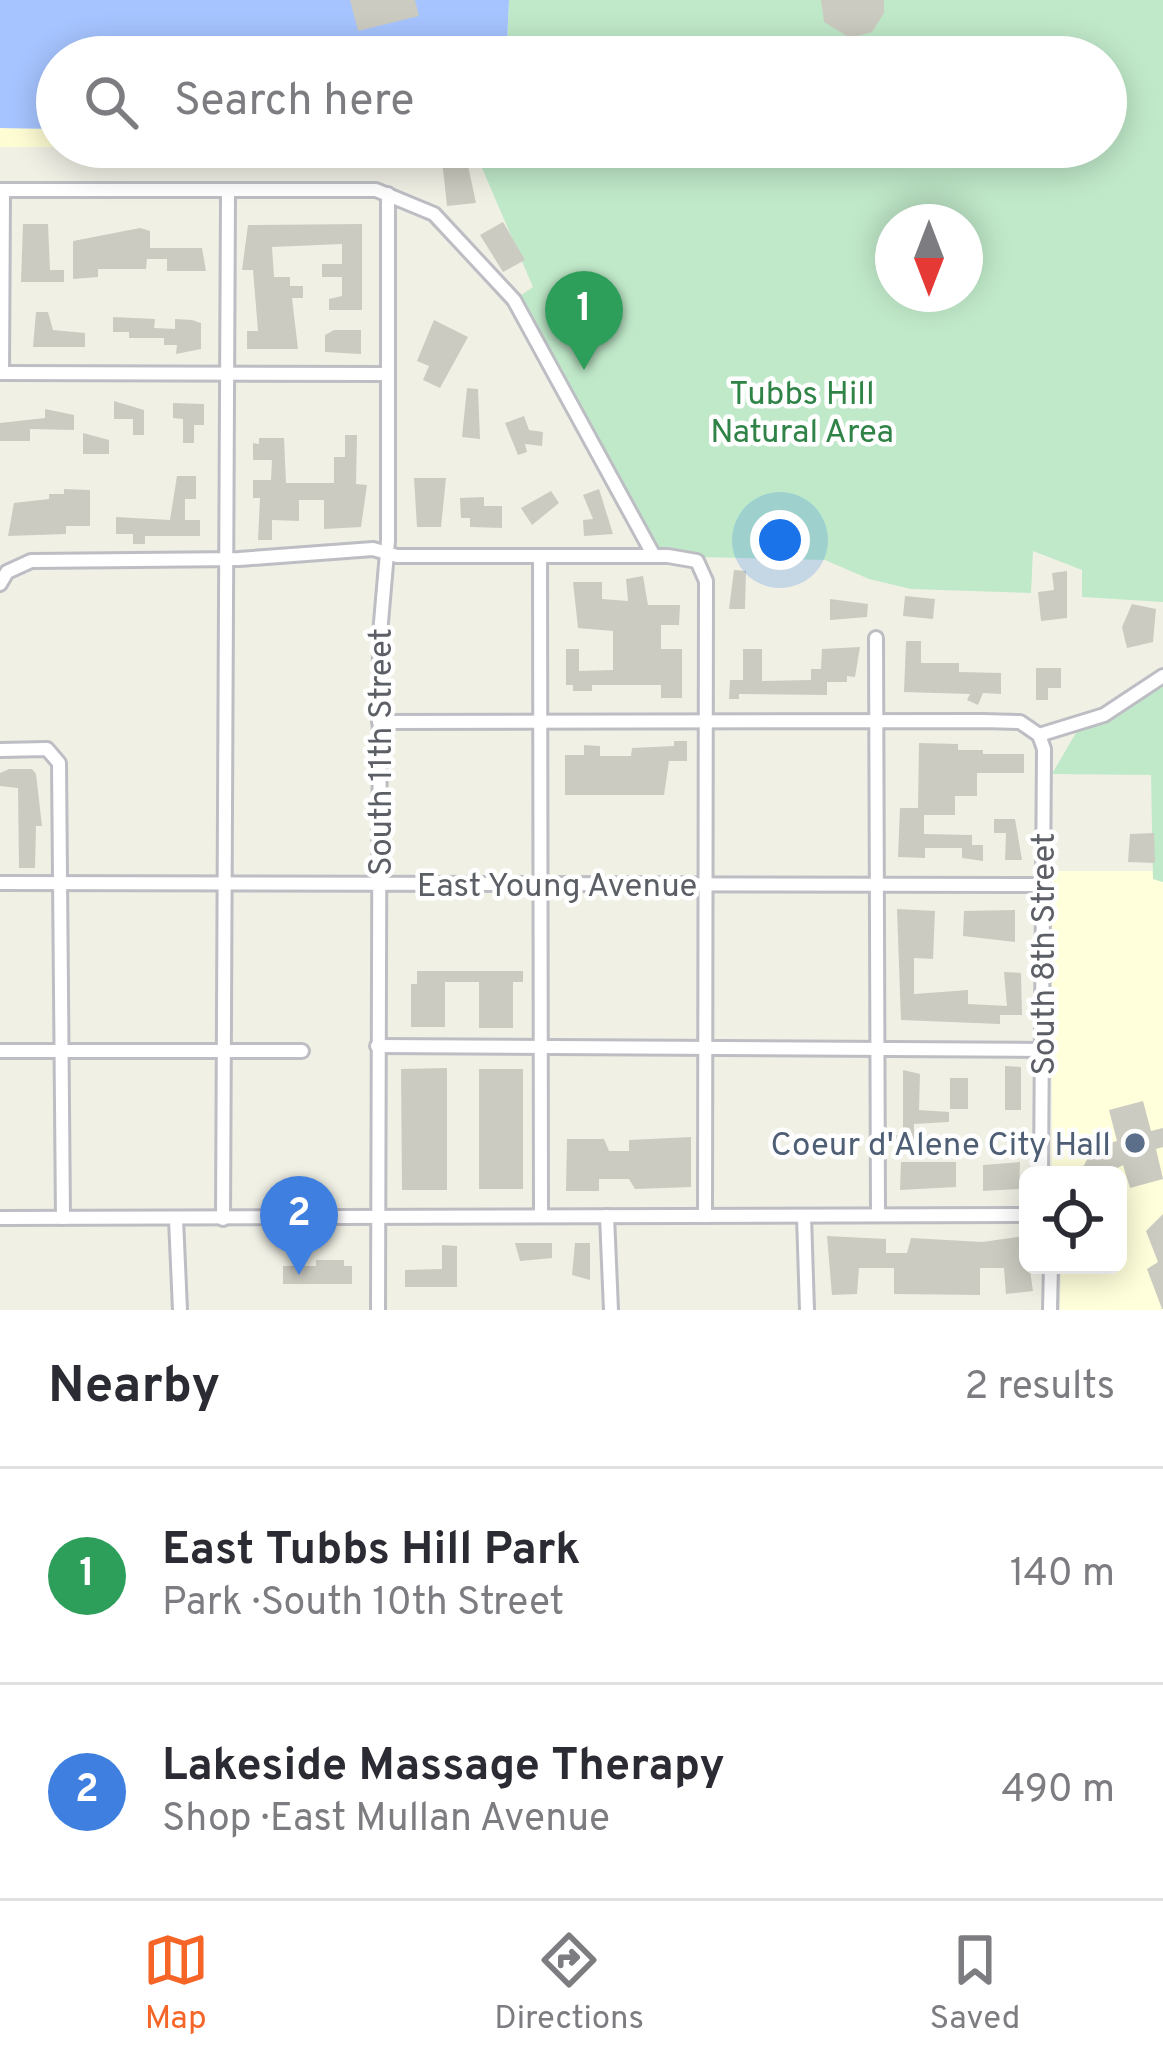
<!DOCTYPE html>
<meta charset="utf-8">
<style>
:root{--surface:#fff;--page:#f2f2f3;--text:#2b2b33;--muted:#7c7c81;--line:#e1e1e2;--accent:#f46527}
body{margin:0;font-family:Overpass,sans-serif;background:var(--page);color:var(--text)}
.controls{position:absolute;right:36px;bottom:36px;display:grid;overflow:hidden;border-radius:18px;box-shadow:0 6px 30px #0003}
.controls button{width:108px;height:108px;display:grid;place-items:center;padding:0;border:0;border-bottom:3px solid var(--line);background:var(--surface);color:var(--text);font:60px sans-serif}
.compass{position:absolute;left:875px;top:204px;width:108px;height:108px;border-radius:50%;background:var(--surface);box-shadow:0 6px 30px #0003;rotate:180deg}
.you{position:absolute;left:780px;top:540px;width:42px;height:42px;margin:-30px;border:9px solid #fff;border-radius:50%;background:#1a73e8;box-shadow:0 0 0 18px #1a73e833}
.badge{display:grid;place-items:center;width:78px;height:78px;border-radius:50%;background:var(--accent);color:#fff;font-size:39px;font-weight:700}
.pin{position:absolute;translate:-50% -99px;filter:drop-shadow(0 3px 6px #0008)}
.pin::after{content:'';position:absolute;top:63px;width:42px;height:36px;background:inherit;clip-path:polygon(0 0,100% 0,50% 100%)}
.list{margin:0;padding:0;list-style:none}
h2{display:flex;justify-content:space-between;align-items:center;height:156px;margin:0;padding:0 48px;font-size:51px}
h2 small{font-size:39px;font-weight:400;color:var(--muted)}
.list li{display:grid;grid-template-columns:78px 1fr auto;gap:36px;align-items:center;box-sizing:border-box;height:216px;padding:0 48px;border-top:3px solid var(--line)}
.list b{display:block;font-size:45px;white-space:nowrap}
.list p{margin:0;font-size:39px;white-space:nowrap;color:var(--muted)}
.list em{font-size:39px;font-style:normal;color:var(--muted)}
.icon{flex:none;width:66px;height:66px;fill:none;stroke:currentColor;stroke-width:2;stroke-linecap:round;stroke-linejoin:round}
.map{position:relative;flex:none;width:1163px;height:1310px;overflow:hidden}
.search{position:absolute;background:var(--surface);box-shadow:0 6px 30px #0003;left:36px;right:36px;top:36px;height:132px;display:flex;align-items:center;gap:30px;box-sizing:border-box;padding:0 42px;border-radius:66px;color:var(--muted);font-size:45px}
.sheet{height:588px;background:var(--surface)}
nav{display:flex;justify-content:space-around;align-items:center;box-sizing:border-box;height:168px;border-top:3px solid var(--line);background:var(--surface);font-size:33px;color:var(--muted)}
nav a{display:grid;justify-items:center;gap:6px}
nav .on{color:var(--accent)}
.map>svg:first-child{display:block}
.commercial{fill:#ffffdb}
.green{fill:#c0e9c9;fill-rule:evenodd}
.sand{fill:#fdfcd3}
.water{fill:#a6c4ff}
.building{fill:#cbcbc1}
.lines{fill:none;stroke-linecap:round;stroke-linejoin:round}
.minor-casing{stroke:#bdbdc4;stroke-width:18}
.minor{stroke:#fff;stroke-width:12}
.service-dot{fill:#5c6f8a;stroke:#fff;stroke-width:4.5}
.labels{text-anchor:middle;stroke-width:9;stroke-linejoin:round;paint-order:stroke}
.park-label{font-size:33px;fill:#2f8346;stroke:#fff}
.street-label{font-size:33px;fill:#5d5f66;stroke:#fff}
.service-label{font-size:33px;fill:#4e5e75;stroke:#fff;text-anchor:end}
</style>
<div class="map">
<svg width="1163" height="1310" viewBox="0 0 1163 1310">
<rect width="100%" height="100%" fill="#f0f0e5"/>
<polygon class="commercial" points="1052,871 1153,871 1153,879 1163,882 1163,1310 1060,1310 1061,1265 1118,1265 1118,1175 1052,1175"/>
<g class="green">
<path d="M 509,0 L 1163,0 L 1163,602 L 1082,597 L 1082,570 L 1033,551 L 1031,593 L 911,589 L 869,579 L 825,560 L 654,556 L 514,300 L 533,287 L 473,147 L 1106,147 L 1106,57 L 497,57 L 507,44 ZM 893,222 L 965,222 L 965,294 L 893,294 Z"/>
<polygon points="1163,687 1163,882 1153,879 1151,775 1052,774 1077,731"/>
</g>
<polygon class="sand" points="0,128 57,129 57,147 269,147 0,147"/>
<polygon class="water" points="0,0 509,0 507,44 497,57 57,57 57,129 0,128"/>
<g class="building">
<polygon points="350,0 415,0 419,16 358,31"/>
<polygon points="821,0 884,0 884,13 872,32 850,38 824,22"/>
<polygon points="307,147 355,147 355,155 314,163"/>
<polygon points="464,147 476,203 447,206 441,151"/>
<polygon points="781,147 826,147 804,164 792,160"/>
<polygon points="503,222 525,260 503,272 480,235"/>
<polygon points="23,224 48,224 50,270 64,270 64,282 21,282"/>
<polygon points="362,224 362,310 329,310 329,299 342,296 342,277 322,277 322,264 342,264 342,244 272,247 274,277 290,277 290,286 303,286 303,298 292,298 298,349 247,349 247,331 258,331 253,270 242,270 248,225"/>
<polygon points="140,228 150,231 150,248 202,248 206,271 167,271 167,259 147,259 146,269 98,269 98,277 73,279 73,241"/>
<polygon points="36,312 48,312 53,330 85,333 85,347 33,347"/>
<polygon points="113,317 155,319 154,328 175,329 175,319 192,320 201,323 201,349 176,354 177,345 164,345 164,338 129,338 129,332 113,332"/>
<polygon points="434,320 468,337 440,388 423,380 429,366 417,361"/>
<polygon points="334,330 361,330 361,354 325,352 325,335"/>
<polygon points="467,388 478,389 480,439 462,437"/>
<polygon points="114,401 144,410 144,435 133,435 133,419 114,419"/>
<polygon points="173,403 204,404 204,425 194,425 194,443 183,443 183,419 173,418"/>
<polygon points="45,409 74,415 74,430 30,429 30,441 0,441 0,423 45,418"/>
<polygon points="524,416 529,430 543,432 542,446 525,444 527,452 518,455 505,423"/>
<polygon points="83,433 109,440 109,454 83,454"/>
<polygon points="345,435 357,435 356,484 367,485 361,527 324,529 324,500 299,500 299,521 272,520 272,540 258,540 260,498 253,498 253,480 271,480 272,460 253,460 253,443 259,444 259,438 284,438 286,483 334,483 334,457 345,457"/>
<polygon points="177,476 196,476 196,499 185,499 185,520 200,520 200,536 145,536 145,544 133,544 133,534 116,534 116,517 170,520"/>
<polygon points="414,478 446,478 441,527 417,527"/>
<polygon points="64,489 90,490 90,526 66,526 66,534 8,536 14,503 49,499 49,494 64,494"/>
<polygon points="599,489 613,534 584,536 583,520 593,519 583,495"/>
<polygon points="551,491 559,503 532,525 521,508"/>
<polygon points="484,497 484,506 502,506 502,528 470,527 470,518 461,518 460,498"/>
<polygon points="734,570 746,571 745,609 729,609"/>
<polygon points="1067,571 1067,618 1041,621 1038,592 1054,590 1052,573"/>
<polygon points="643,576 648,605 680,605 679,625 661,625 661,649 682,649 682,698 661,698 661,685 592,685 592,691 573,691 573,685 566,685 566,649 579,649 579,671 613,670 613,631 578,628 573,582 602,582 602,599 628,601 626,579"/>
<polygon points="905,596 935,599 933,619 903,616"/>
<polygon points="830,599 868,604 867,617 830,620"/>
<polygon points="1132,604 1156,609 1153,642 1127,648 1122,627"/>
<polygon points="906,641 921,641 921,663 959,663 959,672 1001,673 1001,694 983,693 978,705 967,700 970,694 904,692"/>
<polygon points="860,647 855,677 847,676 847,682 827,682 827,695 739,694 739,699 729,699 730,680 743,680 743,649 762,649 762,681 811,680 811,669 821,669 822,649"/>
<polygon points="1036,668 1061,668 1061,688 1048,688 1048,700 1036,700"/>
<polygon points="674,741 687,741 687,761 669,761 664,795 565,795 565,755 584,755 584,745 600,746 600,756 631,756 632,748 674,746"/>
<polygon points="919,743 958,744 958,750 983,750 983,754 1024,754 1024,773 977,773 977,796 955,796 955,815 924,815 924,834 972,835 972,845 983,845 983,861 962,858 962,848 925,848 925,858 898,857 900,808 918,808"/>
<polygon points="9,769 32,769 36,774 42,826 36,826 35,868 19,868 18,788 0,786 0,773"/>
<polygon points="994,819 1015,819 1022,860 1005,860 1006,833 994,833"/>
<polygon points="1154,833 1155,863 1128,862 1130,834"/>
<polygon points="897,909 935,911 933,959 914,958 914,994 968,990 968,1004 1007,1006 1004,972 1021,973 1022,1015 1000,1015 1000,1024 901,1020"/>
<polygon points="1015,910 1015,942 963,936 964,911"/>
<polygon points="417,971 523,971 523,982 513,982 513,1028 479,1028 479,982 445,982 445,1027 411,1027 411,984 417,984"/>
<polygon points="1005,1066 1021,1067 1021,1110 1005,1110"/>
<polygon points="447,1068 447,1190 402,1190 401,1069"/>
<rect x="479" y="1069" width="44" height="120"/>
<polygon points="903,1070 920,1074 919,1110 949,1112 949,1122 914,1124 914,1144 894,1144 894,1135 903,1135"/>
<rect x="950" y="1078" width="18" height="31"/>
<polygon points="1143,1101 1151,1131 1163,1128 1163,1147 1156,1149 1163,1179 1130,1188 1123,1165 1104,1175 1083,1167 1094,1147 1117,1141 1109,1110"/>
<polygon points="691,1137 691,1187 635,1189 629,1179 599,1179 599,1191 566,1191 567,1139 604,1139 609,1151 629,1151 629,1140"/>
<polygon points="901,1162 956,1162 956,1187 900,1190"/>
<polygon points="1020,1162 1019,1189 983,1191 983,1165"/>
<polygon points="1163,1214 1163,1309 1162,1309 1147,1269 1158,1262 1146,1231"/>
<polygon points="827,1236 886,1239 886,1253 907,1253 911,1238 982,1242 1025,1236 1033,1291 1006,1294 1004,1268 980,1268 980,1295 894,1294 894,1268 859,1268 857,1294 832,1295"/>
<polygon points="515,1243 552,1243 552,1258 520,1261"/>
<polygon points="575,1243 590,1243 590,1280 572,1275"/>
<polygon points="442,1245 457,1246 457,1287 405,1287 405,1270 442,1269"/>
<polygon points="316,1260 344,1260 344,1266 352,1266 352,1284 283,1284 283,1266 316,1266"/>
</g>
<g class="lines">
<g class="minor-casing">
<g id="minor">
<polyline points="0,190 376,190 434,214 514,300 654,556"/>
<polyline points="0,373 388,374"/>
<polyline points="2,373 3,191"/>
<polyline points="540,556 541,1216"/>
<polyline points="0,584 7,572 31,561 239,559 373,549 397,556 668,556 697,561 706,581 705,1216"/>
<polyline points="876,638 878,1215"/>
<polyline points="379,722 983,721 1020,722 1039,735 1104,715 1163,676"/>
<polyline points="1039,735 1044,749 1041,1175"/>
<polyline points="0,750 47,749 59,763 63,1218"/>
<polyline points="0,883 1042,885"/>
<polyline points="377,1046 1041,1050"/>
<polyline points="0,1051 302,1051"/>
<polyline points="607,1216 611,1310"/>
<polyline points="804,1216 807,1310"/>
<polyline points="0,1218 1028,1215"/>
<polyline points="176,1219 180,1310"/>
<polyline points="223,1219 228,192"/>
<polyline points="378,1310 380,634 388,541 388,194"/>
<polyline points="1050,1310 1051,1265"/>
</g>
</g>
<use href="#minor" class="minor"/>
</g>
<circle class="service-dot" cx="1135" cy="1143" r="12"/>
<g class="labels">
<g class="park-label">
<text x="802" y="404">Tubbs Hill<tspan x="802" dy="38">Natural Area</tspan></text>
</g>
<g class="street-label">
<text transform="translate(379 752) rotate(-90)" y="12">South 11th Street</text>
<text x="557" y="896">East Young Avenue</text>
<text transform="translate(1042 954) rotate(-90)" y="12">South 8th Street</text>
</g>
<g class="service-label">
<text x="1111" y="1155">Coeur d'Alene City Hall</text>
</g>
</g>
</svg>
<div class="controls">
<button><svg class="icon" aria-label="locate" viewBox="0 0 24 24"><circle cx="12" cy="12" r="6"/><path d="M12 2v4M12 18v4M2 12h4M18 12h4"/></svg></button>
</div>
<svg class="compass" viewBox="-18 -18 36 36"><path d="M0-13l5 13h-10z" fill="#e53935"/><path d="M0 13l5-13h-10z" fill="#7c7c81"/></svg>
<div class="you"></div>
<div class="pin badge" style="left:584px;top:370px;background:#2e9e5b">1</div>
<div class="pin badge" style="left:299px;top:1275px;background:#3f7fe0">2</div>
<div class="search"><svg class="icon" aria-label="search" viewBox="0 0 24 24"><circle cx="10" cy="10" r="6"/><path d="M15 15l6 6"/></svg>Search here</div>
</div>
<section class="sheet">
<h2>Nearby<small>2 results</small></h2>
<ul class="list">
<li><span class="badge" style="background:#2e9e5b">1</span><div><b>East Tubbs Hill Park</b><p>Park · South 10th Street</p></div><em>140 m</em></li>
<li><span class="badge" style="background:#3f7fe0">2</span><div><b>Lakeside Massage Therapy</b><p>Shop · East Mullan Avenue</p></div><em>490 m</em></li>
</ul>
</section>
<nav>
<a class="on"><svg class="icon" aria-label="map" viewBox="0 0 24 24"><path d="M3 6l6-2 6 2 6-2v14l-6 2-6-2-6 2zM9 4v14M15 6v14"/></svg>Map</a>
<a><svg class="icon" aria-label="directions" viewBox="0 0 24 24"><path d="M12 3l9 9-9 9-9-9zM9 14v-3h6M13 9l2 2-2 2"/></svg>Directions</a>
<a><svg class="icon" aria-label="saved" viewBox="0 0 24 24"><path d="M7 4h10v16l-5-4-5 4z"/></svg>Saved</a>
</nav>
